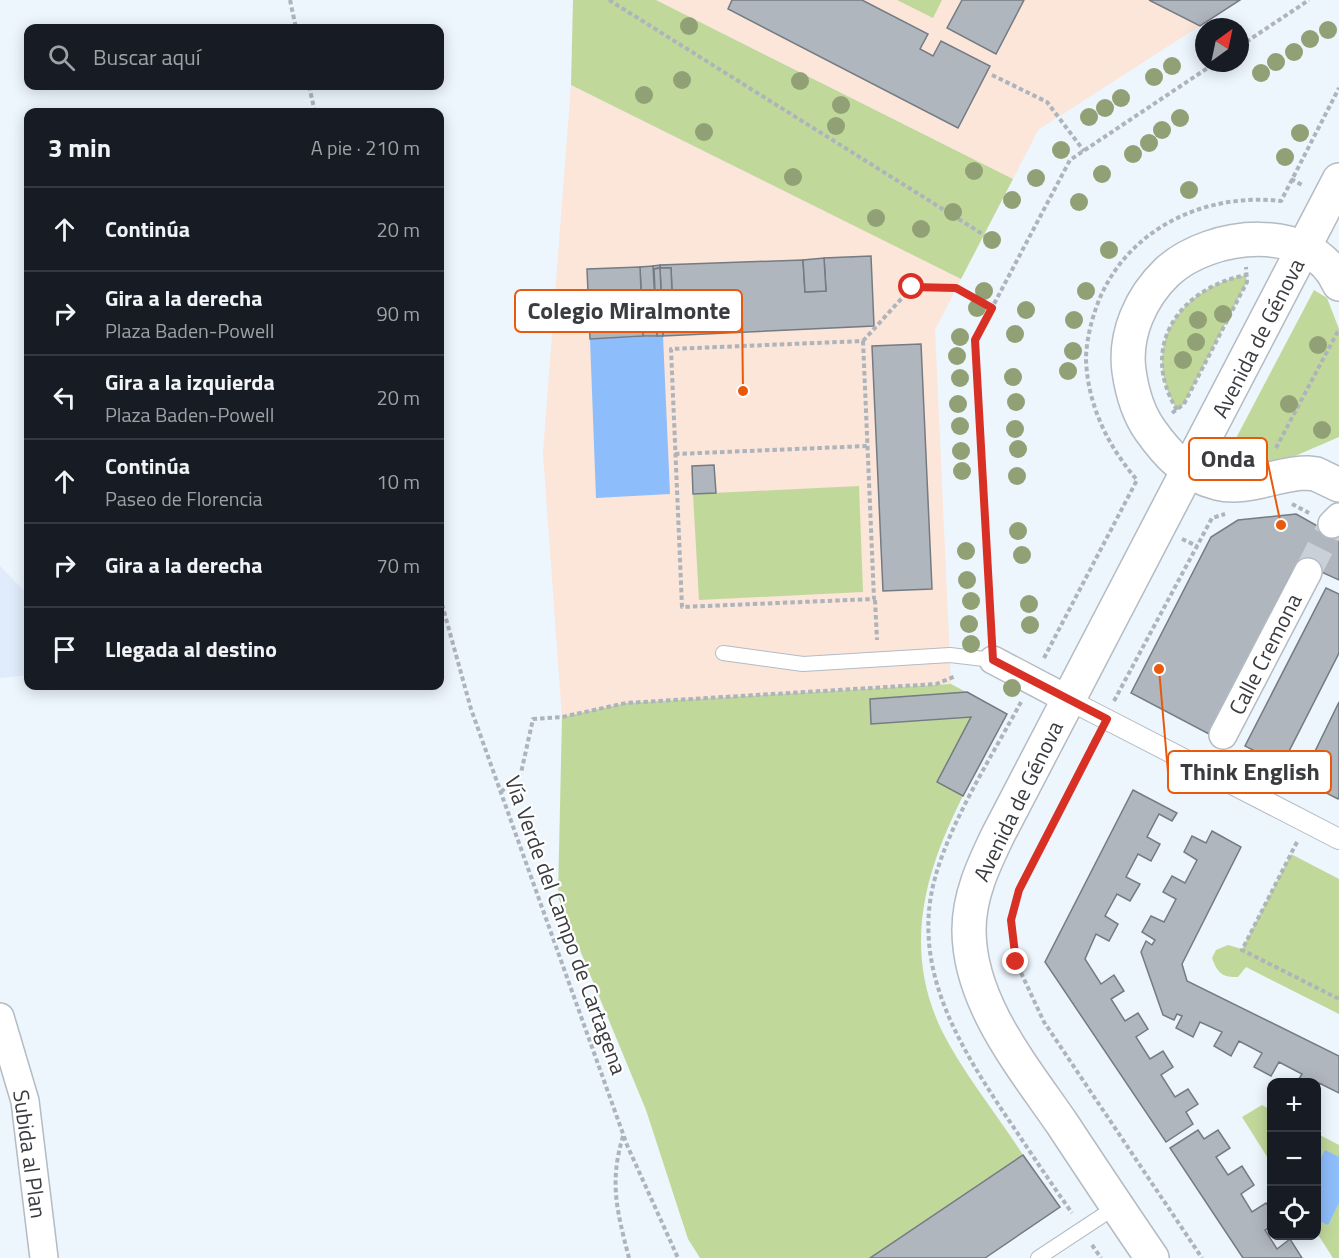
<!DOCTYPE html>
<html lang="es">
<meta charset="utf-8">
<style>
:root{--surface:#171b24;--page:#242831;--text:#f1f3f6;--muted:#9ea1a6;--line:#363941}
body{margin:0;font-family:"Titillium Web",sans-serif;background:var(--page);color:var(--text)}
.controls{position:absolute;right:18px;bottom:18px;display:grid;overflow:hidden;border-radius:12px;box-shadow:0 3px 15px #0003}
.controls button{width:54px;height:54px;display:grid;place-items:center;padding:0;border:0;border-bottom:2px solid var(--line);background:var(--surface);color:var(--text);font:30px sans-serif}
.compass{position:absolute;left:1195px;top:18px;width:54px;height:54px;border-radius:50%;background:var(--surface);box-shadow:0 3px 15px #0003;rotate:33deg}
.stop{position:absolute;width:18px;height:18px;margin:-14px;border:4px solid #d93025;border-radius:50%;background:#fff}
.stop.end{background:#d93025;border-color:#fff;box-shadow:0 2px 6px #0008}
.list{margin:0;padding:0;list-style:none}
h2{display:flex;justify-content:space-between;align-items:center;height:78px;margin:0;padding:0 24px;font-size:26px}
h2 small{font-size:20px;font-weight:400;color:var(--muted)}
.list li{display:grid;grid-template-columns:39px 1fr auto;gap:18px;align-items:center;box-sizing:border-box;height:84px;padding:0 24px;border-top:2px solid var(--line)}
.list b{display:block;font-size:22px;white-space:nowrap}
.list p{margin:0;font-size:20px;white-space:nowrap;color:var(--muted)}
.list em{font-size:20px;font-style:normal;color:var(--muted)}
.icon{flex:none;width:33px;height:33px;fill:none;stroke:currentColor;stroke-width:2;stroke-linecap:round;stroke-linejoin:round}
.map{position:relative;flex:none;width:1339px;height:1258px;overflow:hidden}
.search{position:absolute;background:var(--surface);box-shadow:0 3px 15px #0003;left:24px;top:24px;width:420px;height:66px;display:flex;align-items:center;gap:15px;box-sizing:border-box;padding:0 21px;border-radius:12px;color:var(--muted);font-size:22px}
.panel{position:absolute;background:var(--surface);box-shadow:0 3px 15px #0003;left:24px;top:108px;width:420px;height:582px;border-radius:12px}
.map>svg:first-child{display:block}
.built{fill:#e0ecfb}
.education{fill:#fce5d9}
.green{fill:#c1d89b}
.water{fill:#8ebdfc}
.building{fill:#afb6be;stroke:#747b82;stroke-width:1.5}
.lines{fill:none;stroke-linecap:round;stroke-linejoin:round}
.minor-tunnel{stroke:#c9d0d7;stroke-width:27;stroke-dasharray:27 14;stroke-linecap:butt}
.service-casing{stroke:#b4bbc3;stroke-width:16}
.pedestrian-casing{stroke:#b4bbc3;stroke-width:22}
.minor-casing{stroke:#b4bbc3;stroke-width:30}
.tertiary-casing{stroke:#b4bbc3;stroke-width:36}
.path{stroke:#aeb4bb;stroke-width:4;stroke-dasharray:4.5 3;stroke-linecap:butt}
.service{stroke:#fff;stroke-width:14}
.pedestrian{stroke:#fff;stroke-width:20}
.minor{stroke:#fff;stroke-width:27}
.tertiary{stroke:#fff;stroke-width:33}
.tree{fill:#91a175}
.route{stroke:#d93025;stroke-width:8}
.labels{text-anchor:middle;stroke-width:4.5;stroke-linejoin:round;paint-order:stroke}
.street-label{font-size:22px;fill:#3a3c40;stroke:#fff}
.leader{fill:none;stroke:#e8590c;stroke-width:2}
.callout-dot{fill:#e8590c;stroke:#fff;stroke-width:2}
.callout{fill:#fff;stroke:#e8590c;stroke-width:2}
.callout-label{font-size:24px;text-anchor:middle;font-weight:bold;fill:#3a3c40}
</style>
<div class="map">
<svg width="1339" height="1258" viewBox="0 0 1339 1258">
<rect width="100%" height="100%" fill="#edf5fd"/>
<polygon class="built" points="0,566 28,595 28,675 0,678"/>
<g class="education">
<polygon points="656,0 1240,0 1038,130 1013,179"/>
<polygon points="571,85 961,279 935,330 951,684 626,703 562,717 543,453"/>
</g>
<g class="green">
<polygon points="573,0 656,0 1013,179 961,279 571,85"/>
<polygon points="897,0 942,0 933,18"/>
<path d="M 1246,275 L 1247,282 L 1184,404 L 1177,410 C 1138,346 1180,288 1246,275 Z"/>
<polygon points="1314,290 1327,298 1339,329 1339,437 1295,456 1233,468 1224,461"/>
<polygon points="859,486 863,592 699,600 693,494"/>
<path d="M 951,684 L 1007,714 C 954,812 887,914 941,1029 C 962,1072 997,1114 1023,1155 L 870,1258 L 700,1258 L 688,1239 L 646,1110 L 558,897 L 562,717 L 626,703 Z"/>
<path d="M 1291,854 L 1339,879 L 1339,1014 L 1246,967 L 1238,977 C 1223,978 1217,973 1212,958 L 1216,950 L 1228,945 L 1242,949 Z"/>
<polygon points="1262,1105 1271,1110 1271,1163 1242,1117"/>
<polygon points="1316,1133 1339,1145 1339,1258 1333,1258 1317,1233"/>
</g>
<g class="water">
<polygon points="663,336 670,494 596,498 590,339"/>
<polygon points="1325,1150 1339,1157 1339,1203 1328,1225 1316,1220 1317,1166"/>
</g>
<g class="building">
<polygon points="732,0 862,0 928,34 920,49 933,56 941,41 990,66 958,128 728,9"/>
<polygon points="962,0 1024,0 996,54 947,28"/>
<polygon points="1149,0 1240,0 1200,26"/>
<polygon points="871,256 874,326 663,336 661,291 672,291 671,268 660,268 660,265 803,260 805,292 826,291 824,258"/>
<polygon points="824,258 826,291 805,292 803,260"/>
<polygon points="660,265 660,268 654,269 655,292 661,291 663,336 657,336 653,266"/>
<polygon points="653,266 657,336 643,336 640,267"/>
<polygon points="640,267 643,336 590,339 587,269"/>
<polygon points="660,268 671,268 672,291 661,291"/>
<polygon points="660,268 661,291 655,292 654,269"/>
<polygon points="921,344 932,589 883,591 872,346"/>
<polygon points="714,465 716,493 693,494 692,466"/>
<polygon points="1296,514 1339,538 1339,580 1304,564 1299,576 1292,572 1209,734 1131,693 1211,537 1238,520"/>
<polygon points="1326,588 1339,594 1339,653 1282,765 1245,746"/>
<polygon points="967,692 1007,714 963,796 937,782 971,717 871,724 870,699"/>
<polygon points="1339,702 1339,797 1338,799 1301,780"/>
<polygon points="1133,790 1177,813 1172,821 1159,814 1147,837 1160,844 1151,861 1138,854 1126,877 1140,884 1130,901 1117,894 1105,916 1118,924 1109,941 1096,934 1085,959 1101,984 1114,975 1124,991 1111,999 1125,1021 1138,1013 1148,1029 1136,1037 1150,1059 1163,1051 1173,1067 1161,1075 1175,1097 1188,1089 1198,1104 1186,1112 1193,1124 1166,1142 1045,962"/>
<polygon points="1212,831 1241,847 1182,964 1187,981 1339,1056 1339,1093 1319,1083 1316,1087 1316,1082 1297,1082 1302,1074 1279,1062 1271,1076 1254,1067 1262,1053 1239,1041 1231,1056 1214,1046 1222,1032 1200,1022 1193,1037 1176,1028 1182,1016 1177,1014 1174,1020 1163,1015 1141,952 1146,941 1152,945 1155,940 1142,932 1151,916 1164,922 1176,899 1163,892 1172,876 1185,883 1197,860 1184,852 1192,836 1206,843"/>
<polygon points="1198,1130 1204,1139 1218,1130 1230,1148 1216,1157 1228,1175 1242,1166 1254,1185 1241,1194 1252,1212 1266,1203 1272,1211 1272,1226 1265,1230 1277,1249 1290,1239 1302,1258 1243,1258 1170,1148"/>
<polygon points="1023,1155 1060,1207 985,1258 870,1258"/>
</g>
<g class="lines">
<polyline class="minor-tunnel" points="1308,572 1332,524"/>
<g class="service-casing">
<g id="service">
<polyline points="723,653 803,664 950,655 993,660"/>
<polyline points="1038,1258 1117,1206"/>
</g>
</g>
<g class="pedestrian-casing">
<polyline id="pedestrian" points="1069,700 1339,839"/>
</g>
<g class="minor-casing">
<g id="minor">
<polyline points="1332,524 1339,517"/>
<polyline points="993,660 1069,700"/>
<polyline points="1223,735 1308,572"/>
<polyline points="0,1017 25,1101 44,1258"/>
</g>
</g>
<g class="tertiary-casing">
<g id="tertiary">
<path d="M 1339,284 C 1312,221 1210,232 1167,272 C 1141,297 1124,334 1129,371 C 1132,392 1138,413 1150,430 C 1167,454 1187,476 1217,483 C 1247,491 1276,473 1307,473 L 1316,474 L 1339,485"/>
<path d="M 1152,1258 C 1122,1214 1092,1169 1063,1125 C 1024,1068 969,1003 969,930 C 969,896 983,866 998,835 L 1339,180"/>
</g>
</g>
<g class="path">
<polyline points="290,0 296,28"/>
<polyline points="609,0 992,240"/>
<polyline points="1240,46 1309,0"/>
<polyline points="992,75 1047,102 1084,151"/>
<polyline points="309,86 315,112"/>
<polyline points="1291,179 1304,186"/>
<polygon points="863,341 874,599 682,607 671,349"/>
<polyline points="863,341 912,287 956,288 992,308"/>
<path d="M 1177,410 C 1138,346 1180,288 1246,275"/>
<polyline points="1172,413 1184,404 1247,282 1246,267"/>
<polyline points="1276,448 1339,329"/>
<polyline points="675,454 868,446"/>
<polyline points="1292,504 1309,513"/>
<polyline points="1182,539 1197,546"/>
<polyline points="440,597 471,709 627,1145 678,1258"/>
<polyline points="875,600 877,640"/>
<polyline points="992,636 975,340 1070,160 1215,63"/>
<path d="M 1044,658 L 1137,480 C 1108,446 1088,406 1086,360 C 1086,344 1090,326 1095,311 C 1121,232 1201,192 1281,201 L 1339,88"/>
<polyline points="1114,701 1212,518 1225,514"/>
<path d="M 1021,702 C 993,754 950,822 935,878 C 910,968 960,1047 1008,1119 C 1029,1150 1050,1182 1072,1213"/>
<polyline points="1095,738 1030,866 1013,911 1012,943 1016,962 1044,1022 1202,1258"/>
<polyline points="501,792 521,773 533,719 562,717 626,703 936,684 956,676"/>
<polyline points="1297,842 1242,950 1339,999"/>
<path d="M 623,1136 C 609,1183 617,1211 629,1258"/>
<polyline points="1092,1245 1101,1258"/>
</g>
<use href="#service" class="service"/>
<use href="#pedestrian" class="pedestrian"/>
<use href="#minor" class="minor"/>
<use href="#tertiary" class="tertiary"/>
</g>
<g class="tree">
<circle cx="689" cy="26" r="9"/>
<circle cx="1328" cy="30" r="9"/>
<circle cx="1310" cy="39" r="9"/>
<circle cx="1294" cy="52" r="9"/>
<circle cx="1276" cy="62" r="9"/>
<circle cx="1172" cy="66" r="9"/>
<circle cx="1261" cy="73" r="9"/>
<circle cx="1154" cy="77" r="9"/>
<circle cx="682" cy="80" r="9"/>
<circle cx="800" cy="81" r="9"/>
<circle cx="644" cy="95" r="9"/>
<circle cx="1121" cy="98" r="9"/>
<circle cx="841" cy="105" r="9"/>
<circle cx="1105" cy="108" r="9"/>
<circle cx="1089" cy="117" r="9"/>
<circle cx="1180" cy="118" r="9"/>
<circle cx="836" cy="126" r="9"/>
<circle cx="1162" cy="130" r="9"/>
<circle cx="704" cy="132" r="9"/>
<circle cx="1300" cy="133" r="9"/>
<circle cx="1149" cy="143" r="9"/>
<circle cx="1061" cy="150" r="9"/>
<circle cx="1133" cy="154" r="9"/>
<circle cx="1285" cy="157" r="9"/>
<circle cx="974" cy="171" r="9"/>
<circle cx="1102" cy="174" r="9"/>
<circle cx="793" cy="177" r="9"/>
<circle cx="1036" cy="178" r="9"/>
<circle cx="1189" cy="190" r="9"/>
<circle cx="1012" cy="200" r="9"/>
<circle cx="1079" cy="202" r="9"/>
<circle cx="953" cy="212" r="9"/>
<circle cx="876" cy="218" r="9"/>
<circle cx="921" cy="229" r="9"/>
<circle cx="992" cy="240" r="9"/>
<circle cx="1109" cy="250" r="9"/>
<circle cx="984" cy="291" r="9"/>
<circle cx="1086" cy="291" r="9"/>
<circle cx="977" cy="308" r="9"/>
<circle cx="1026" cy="310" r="9"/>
<circle cx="1223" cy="314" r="9"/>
<circle cx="1074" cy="320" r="9"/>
<circle cx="1198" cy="320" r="9"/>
<circle cx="1015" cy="334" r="9"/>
<circle cx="960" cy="337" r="9"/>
<circle cx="1196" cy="342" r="9"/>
<circle cx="1318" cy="345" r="9"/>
<circle cx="1073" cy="351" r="9"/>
<circle cx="957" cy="356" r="9"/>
<circle cx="1183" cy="360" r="9"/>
<circle cx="1068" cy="371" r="9"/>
<circle cx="1013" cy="377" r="9"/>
<circle cx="960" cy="378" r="9"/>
<circle cx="1016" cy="402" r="9"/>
<circle cx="958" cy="404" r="9"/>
<circle cx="1289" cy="404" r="9"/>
<circle cx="960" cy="426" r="9"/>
<circle cx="1015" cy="429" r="9"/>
<circle cx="1322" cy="430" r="9"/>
<circle cx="1018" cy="449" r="9"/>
<circle cx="961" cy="451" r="9"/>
<circle cx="962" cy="471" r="9"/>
<circle cx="1017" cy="476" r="9"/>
<circle cx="1018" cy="531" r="9"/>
<circle cx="966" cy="551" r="9"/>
<circle cx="1022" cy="555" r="9"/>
<circle cx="967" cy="580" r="9"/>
<circle cx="971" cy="601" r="9"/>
<circle cx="1029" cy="604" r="9"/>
<circle cx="969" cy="624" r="9"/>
<circle cx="1030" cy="625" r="9"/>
<circle cx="971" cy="644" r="9"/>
<circle cx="1012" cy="688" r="9"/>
</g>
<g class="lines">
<polyline class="route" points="912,287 956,288 992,308 975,340 993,660 1107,719 1019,890 1011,920 1016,962"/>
</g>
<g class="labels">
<g class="street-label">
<text transform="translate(1258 338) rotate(-63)" y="8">Avenida de Génova</text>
<text transform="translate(1265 654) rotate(-63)" y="8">Calle Cremona</text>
<text transform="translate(1018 801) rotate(-64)" y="8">Avenida de Génova</text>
<text transform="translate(566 925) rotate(70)" y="8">Vía Verde del Campo de Cartagena</text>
<text transform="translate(30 1154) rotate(82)" y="8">Subida al Plan</text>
</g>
</g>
<path class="leader" d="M743 391L742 311M1281 525L1267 459M1159 669L1168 772"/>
<g class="callout-dot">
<circle cx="743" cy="391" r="6"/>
<circle cx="1281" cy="525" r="6"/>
<circle cx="1159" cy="669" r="6"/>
</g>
<g class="callout">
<rect x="515" y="290" width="227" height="42" rx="6"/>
<rect x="1189" y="438" width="78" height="42" rx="6"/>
<rect x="1168" y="751" width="163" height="42" rx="6"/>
</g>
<g class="callout-label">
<text x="629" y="319">Colegio Miralmonte</text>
<text x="1228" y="467">Onda</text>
<text x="1250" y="780">Think English</text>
</g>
</svg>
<div class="controls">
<button>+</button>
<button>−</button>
<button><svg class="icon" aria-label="locate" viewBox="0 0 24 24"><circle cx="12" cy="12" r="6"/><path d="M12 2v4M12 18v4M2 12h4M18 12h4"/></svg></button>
</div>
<svg class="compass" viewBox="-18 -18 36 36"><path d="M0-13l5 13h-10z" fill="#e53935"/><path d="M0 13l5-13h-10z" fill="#9ea1a6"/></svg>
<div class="stop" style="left:912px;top:287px"></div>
<div class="stop end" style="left:1016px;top:962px"></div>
<div class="search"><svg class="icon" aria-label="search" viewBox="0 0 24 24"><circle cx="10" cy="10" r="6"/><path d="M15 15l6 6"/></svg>Buscar aquí</div>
<section class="panel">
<h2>3 min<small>A pie · 210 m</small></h2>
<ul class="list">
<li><svg class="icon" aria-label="ahead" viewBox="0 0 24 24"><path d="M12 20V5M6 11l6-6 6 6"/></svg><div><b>Continúa</b></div><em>20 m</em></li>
<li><svg class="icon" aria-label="right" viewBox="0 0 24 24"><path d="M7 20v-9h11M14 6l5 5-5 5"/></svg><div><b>Gira a la derecha</b><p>Plaza Baden-Powell</p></div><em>90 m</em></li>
<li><svg class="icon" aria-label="left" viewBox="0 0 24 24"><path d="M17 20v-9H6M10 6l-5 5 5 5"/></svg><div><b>Gira a la izquierda</b><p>Plaza Baden-Powell</p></div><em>20 m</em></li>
<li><svg class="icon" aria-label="ahead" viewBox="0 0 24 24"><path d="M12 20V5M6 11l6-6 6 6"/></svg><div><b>Continúa</b><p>Paseo de Florencia</p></div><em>10 m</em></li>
<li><svg class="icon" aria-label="right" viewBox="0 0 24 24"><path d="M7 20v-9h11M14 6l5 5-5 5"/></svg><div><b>Gira a la derecha</b></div><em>70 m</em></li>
<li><svg class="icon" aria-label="arrive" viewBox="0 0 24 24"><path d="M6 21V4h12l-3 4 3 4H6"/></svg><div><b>Llegada al destino</b></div></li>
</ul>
</section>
</div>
